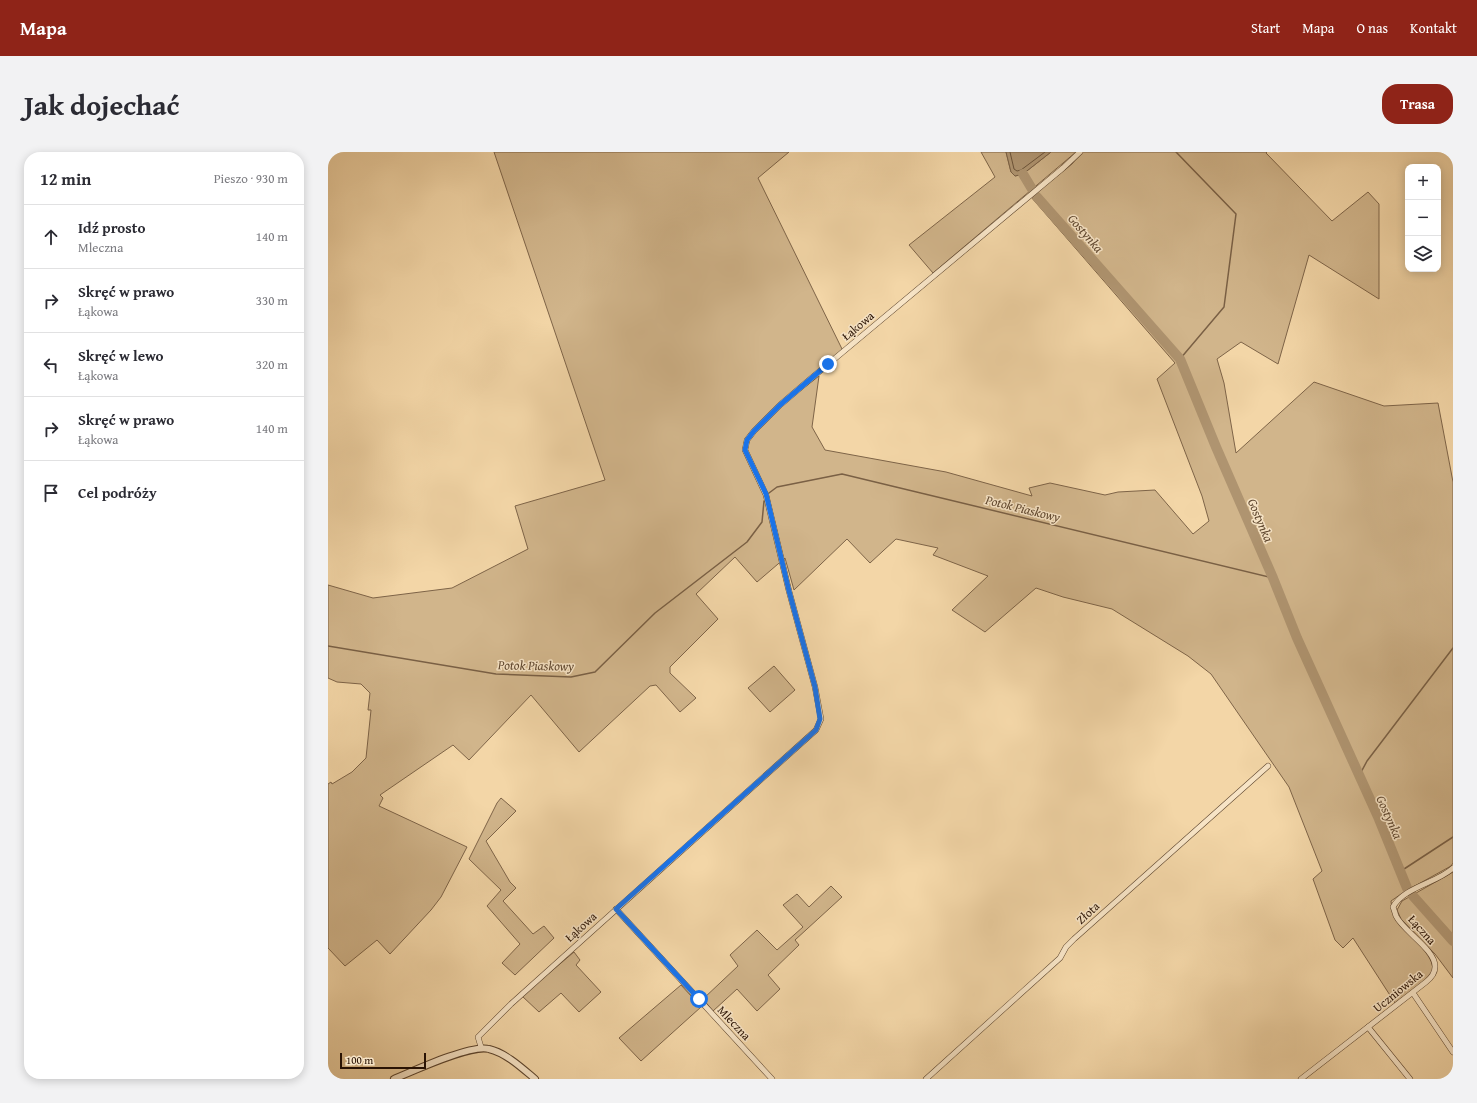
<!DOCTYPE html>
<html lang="pl">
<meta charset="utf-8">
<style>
:root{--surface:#fff;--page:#f2f2f3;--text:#2b2b33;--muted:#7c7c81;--line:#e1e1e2;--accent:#8f2418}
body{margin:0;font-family:"Gentium Book Plus",serif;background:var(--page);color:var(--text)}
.controls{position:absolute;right:12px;top:12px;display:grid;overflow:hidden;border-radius:8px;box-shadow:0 2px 10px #0003}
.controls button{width:36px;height:36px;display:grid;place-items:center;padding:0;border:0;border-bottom:1px solid var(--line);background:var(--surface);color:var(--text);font:20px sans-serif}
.scale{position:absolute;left:12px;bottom:10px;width:86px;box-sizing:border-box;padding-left:4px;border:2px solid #2a1304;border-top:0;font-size:11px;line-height:14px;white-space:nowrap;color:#2a1304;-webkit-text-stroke:3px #f7e4c6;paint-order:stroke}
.stop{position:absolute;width:12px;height:12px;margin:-9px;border:3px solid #1a73e8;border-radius:50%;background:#fff}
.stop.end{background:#1a73e8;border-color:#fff;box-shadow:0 1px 4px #0008}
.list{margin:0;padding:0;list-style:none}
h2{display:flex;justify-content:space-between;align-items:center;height:52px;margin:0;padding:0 16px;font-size:17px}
h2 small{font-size:13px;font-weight:400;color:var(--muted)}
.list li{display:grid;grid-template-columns:26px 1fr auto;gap:12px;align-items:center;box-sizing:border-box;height:64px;padding:0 16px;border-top:1px solid var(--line)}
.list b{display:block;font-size:15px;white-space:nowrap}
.list p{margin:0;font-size:13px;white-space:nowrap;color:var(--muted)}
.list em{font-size:13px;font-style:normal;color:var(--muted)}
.icon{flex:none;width:22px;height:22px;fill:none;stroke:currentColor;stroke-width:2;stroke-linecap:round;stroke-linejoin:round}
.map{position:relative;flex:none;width:1125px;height:927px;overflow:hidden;border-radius:16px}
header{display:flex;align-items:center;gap:24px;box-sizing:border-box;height:56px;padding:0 20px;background:var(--accent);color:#fff}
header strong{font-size:19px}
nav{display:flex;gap:22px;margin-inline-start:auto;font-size:14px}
.intro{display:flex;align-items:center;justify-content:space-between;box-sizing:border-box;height:96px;padding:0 24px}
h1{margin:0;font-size:28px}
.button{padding:10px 18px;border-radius:16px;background:var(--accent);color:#fff;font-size:14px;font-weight:700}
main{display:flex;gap:24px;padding:0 24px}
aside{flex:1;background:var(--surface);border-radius:16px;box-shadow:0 2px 10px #0003}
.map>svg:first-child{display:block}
.green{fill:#d1b58b;stroke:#7e6448}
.water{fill:#af9470;stroke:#7a6045}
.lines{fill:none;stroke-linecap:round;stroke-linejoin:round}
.shore{stroke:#6c543a;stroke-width:1}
.stream{stroke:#7a6045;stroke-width:1.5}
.river{stroke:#af9470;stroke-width:10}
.minor-casing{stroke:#5c442d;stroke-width:6}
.tertiary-casing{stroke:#5c442d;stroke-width:8}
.minor{stroke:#f7e4c6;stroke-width:5}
.tertiary{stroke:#f7e4c6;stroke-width:6}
.route{stroke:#1a73e8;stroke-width:5}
.labels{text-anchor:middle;stroke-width:3;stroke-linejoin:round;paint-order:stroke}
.street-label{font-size:12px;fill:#2a1304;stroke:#f7e4c6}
.water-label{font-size:13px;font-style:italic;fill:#5f472f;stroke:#f7e4c6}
</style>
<header>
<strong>Mapa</strong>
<nav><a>Start</a><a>Mapa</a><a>O nas</a><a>Kontakt</a></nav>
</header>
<div class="intro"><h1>Jak dojechać</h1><a class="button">Trasa</a></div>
<main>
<aside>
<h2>12 min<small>Pieszo · 930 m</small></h2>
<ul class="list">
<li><svg class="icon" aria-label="ahead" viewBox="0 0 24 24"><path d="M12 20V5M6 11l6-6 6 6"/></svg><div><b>Idź prosto</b><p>Mleczna</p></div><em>140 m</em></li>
<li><svg class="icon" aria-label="right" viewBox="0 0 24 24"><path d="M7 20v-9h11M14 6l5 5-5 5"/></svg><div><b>Skręć w prawo</b><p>Łąkowa</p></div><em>330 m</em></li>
<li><svg class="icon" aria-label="left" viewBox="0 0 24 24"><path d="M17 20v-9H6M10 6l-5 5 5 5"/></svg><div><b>Skręć w lewo</b><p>Łąkowa</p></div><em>320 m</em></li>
<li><svg class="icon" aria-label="right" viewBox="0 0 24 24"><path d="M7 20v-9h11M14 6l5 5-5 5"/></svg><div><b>Skręć w prawo</b><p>Łąkowa</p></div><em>140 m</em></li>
<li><svg class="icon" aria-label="arrive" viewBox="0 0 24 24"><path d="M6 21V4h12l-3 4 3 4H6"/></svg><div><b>Cel podróży</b></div></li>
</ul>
</aside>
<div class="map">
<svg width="1125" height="927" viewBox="0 0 1125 927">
<rect width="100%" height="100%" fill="#f3d6a7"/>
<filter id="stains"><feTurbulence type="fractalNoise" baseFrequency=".005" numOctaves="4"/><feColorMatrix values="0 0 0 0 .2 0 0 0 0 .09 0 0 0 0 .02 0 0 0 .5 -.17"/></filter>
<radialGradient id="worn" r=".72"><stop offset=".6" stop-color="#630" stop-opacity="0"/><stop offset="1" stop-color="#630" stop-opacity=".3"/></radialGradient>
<g class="green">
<path d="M 166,0 L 461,0 L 430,26 L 515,199 L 435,268 L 491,224 L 484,275 L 497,298 L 618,320 L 704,344 L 701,336 L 722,331 L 777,343 L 790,340 L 827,338 L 865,382 L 881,369 L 874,344 L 829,227 L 847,211 L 703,45 L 744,12 L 754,0 L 939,0 L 938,1 L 1004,69 L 1040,40 L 1051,52 L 1051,147 L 981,103 L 950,212 L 913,190 L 889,207 L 896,231 L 908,301 L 986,230 L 1056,254 L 1110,251 L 1125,330 L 1125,711 L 1123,714 L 1076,740 L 1063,749 C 1064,757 1065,763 1069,770 C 1078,781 1115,809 1102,824 C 1095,832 1076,844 1067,851 L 1025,786 L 1015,796 L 1007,788 L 985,727 L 994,719 L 961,635 L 883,522 L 860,504 L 784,457 L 735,445 L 708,436 L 657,480 L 624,458 L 660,424 L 605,403 L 610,396 L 568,387 L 542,411 L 519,387 L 466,438 L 457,406 L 429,430 L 407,405 L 368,442 L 390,467 L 342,515 L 342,521 L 368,546 L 352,560 L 328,533 L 322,534 L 251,600 L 203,543 L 141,608 L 125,593 L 52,643 L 55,646 L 51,654 L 139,695 L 113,745 L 103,758 L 62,802 L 49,788 L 17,814 L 0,796 L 0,632 L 3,630 L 4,632 L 24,620 L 38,606 L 43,558 L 40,558 L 42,541 L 33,532 L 9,530 L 0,526 L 0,433 L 45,446 L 124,436 L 200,397 L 187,354 L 277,328 Z"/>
<polygon points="653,0 678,0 683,20 687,24 695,22 723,0 748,0 605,121 581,93 667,25"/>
<polygon points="446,514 467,538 442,560 420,536"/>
<polygon points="173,646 188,659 158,689 182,730 188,736 175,749 205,782 216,774 226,786 187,823 174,811 192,792 159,754 173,738 141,707 169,651"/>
<polygon points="1125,720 1125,826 1107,802 1073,767 1069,758 1074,749"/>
<polygon points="503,734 514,745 467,788 471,793 440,823 452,837 429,859 409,837 385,859 375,847 410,814 402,803 429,778 449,798 475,775 455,753 469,742 481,755"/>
<polygon points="246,800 252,808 248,813 273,840 251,860 233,841 211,860 194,844"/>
<polygon points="353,833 373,855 313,909 291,886"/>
</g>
<polygon class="water" points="678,0 723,0 695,22 687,24 683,20"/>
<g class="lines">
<polyline class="shore" points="682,0 686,17 689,19 693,18 717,0"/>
<g class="stream">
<polyline points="848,0 908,62 896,155 852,207"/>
<polyline points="441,341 449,335 514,322 945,426"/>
<polyline points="0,494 168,522 243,525 267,520 327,461 419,390 434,370 436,349"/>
<polyline points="1031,624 1039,609 1125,496"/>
<polyline points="1073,719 1125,685"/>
</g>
<g class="river">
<polyline points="695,22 704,37"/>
<polyline points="709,45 852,207 888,295 945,426 969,486 1051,667 1079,736"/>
<polyline points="1085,744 1125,789"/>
</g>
<g class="minor-casing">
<g id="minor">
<polyline points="288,757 444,927"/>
<polyline points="1085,841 1125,900"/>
<polyline points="1040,875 1082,927"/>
<polyline points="153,895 150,885 183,852 488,578 493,567 487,535 461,439 438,343 417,298 419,288 426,279 452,253 480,229 735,16 752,0"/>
<polyline points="598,927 732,806 738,795 746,787 940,614"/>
<path d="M 973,927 L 1098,830 C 1103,826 1107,822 1107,815 C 1108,798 1075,779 1068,764 C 1067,761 1066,757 1065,755 C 1076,735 1109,731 1125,716"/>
</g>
</g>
<g class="tertiary-casing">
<path id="tertiary" d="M 66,927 C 85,919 143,892 161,897 C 178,901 194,916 207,927"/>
</g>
<use href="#minor" class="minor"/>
<use href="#tertiary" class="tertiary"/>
</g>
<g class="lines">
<polyline class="route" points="371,847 288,757 488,578 492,567 487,535 461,439 438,342 417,298 419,288 426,279 452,253 500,212"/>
</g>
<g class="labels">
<g class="street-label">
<text transform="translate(530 174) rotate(-40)" y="4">Łąkowa</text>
<text transform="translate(760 761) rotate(-42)" y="4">Złota</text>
<text transform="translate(253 775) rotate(-42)" y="4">Łąkowa</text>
<text transform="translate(1094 778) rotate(48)" y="4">Łączna</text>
<text transform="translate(1070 839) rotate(-39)" y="4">Uczniowska</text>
<text transform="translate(406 871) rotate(47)" y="4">Mleczna</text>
</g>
<g class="water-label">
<text transform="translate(758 81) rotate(49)" y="5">Gostynka</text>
<text transform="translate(695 356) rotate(14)" y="5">Potok Piaskowy</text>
<text transform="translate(933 368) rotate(67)" y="5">Gostynka</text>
<text transform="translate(208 513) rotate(1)" y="5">Potok Piaskowy</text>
<text transform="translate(1062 665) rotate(66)" y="5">Gostynka</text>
</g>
</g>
<rect width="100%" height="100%" filter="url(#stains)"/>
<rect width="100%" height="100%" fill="url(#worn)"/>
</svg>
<div class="controls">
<button>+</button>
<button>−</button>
<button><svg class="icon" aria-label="layers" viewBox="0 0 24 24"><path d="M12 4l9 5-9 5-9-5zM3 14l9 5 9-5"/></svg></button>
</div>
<div class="scale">100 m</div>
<div class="stop" style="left:371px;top:847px"></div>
<div class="stop end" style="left:500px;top:212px"></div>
</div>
</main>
